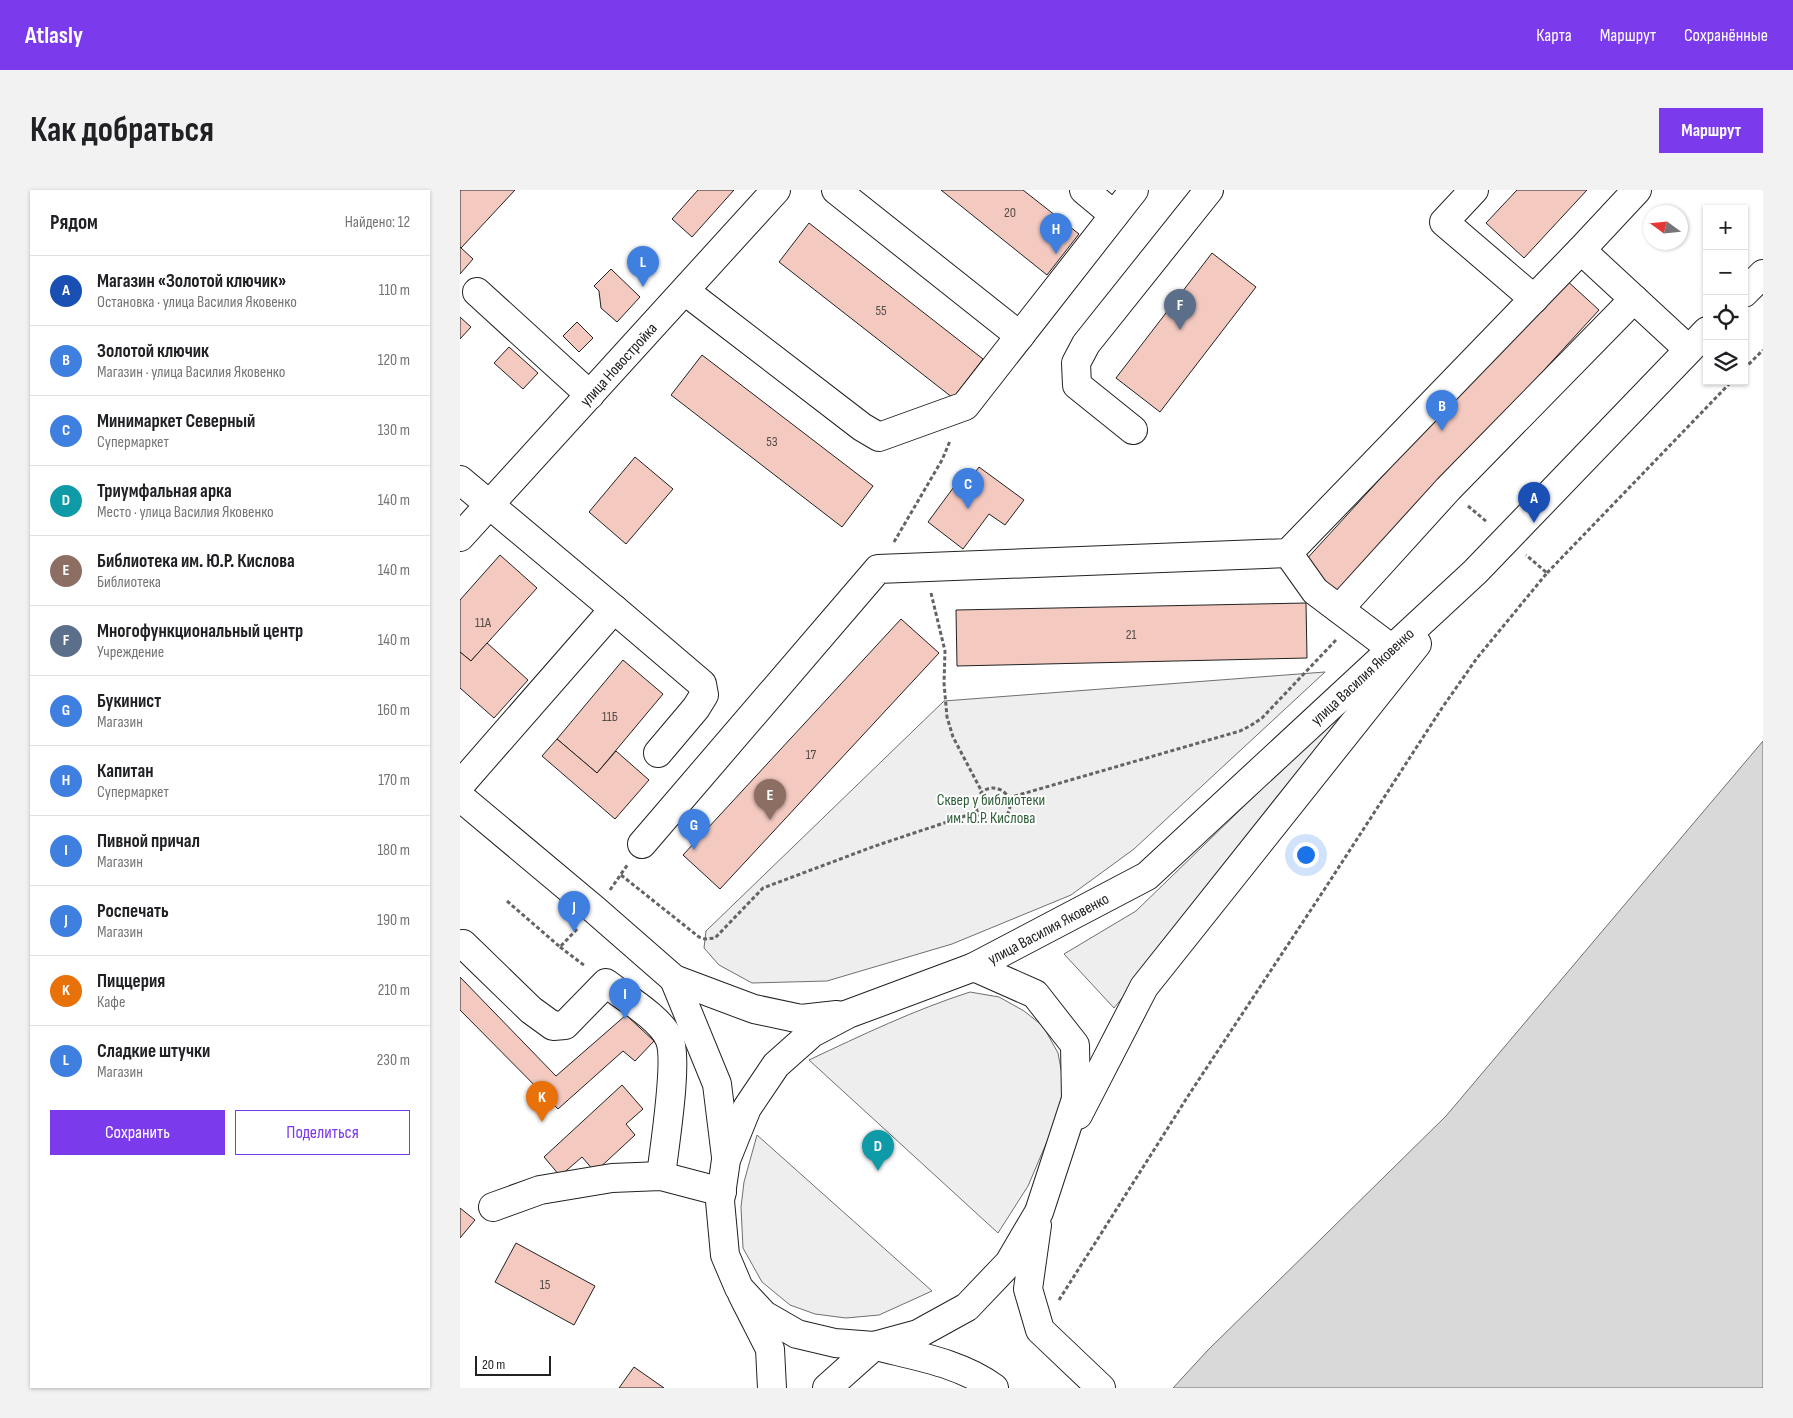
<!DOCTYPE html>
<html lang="ru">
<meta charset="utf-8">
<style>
:root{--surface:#fff;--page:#f2f2f2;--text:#202124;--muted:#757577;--line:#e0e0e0;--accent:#7c3aed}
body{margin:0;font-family:"Sofia Sans Condensed",sans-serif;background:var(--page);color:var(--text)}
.controls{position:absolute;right:15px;top:15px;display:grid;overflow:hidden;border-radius:0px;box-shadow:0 1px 4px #0004}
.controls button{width:45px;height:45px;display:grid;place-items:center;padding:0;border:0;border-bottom:1px solid var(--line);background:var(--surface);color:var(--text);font:25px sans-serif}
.compass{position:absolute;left:1183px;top:15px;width:45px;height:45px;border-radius:50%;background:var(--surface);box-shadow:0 1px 4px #0004;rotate:285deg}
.scale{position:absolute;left:15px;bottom:12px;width:76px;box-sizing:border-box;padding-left:5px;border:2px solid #222;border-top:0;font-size:14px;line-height:18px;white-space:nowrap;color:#222;-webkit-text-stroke:4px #fff;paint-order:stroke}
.you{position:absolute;left:845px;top:664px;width:18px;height:18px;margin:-12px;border:4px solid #fff;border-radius:50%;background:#1a73e8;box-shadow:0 0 0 8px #1a73e833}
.badge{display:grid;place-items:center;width:32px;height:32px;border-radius:50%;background:var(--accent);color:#fff;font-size:16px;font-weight:700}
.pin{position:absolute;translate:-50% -41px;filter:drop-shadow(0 1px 2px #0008)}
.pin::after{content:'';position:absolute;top:26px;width:18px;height:15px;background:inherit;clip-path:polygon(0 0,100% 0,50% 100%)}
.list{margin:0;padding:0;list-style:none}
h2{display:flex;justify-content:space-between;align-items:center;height:65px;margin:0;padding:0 20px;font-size:21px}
h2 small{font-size:16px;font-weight:400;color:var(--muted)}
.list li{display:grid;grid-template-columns:32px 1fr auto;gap:15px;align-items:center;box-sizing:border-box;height:70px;padding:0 20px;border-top:1px solid var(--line)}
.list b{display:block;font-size:19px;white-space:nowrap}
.list p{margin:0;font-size:16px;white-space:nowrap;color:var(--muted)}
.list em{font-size:16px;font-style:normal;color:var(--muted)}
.actions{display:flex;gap:10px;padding:15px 20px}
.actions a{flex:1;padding:11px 0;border:1px solid var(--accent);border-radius:0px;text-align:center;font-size:18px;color:var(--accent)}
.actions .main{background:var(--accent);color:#fff}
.icon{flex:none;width:28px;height:28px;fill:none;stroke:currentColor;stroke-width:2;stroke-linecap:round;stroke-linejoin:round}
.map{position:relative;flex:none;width:1303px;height:1198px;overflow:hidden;border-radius:0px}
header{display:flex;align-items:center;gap:30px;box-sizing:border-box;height:70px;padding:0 25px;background:var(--accent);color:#fff}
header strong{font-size:24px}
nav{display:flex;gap:28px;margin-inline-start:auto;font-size:18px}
.intro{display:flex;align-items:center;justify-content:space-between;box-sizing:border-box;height:120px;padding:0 30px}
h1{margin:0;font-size:35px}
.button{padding:12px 22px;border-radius:0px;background:var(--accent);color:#fff;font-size:18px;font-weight:700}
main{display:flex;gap:30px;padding:0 30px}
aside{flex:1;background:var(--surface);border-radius:0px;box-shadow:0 1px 4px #0004}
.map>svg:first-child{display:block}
.green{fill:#eee;stroke:#6f6f6f}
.water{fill:#d9d9d9;stroke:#6f6f6f}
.building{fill:#f3c9c0;stroke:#222}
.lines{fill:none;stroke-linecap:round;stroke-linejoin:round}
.minor-casing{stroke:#222;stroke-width:30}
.major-casing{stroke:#222;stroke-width:30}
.path{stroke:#646464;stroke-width:3;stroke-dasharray:4 2.5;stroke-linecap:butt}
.minor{stroke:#fff;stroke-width:28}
.major{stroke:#fff;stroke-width:28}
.labels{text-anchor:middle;stroke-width:4;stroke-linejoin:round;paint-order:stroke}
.number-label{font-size:14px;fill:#564c4a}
.street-label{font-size:16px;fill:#222;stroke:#fff}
.park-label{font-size:16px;fill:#2f5e38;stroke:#fff}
</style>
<header>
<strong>Atlasly</strong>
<nav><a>Карта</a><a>Маршрут</a><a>Сохранённые</a></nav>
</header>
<div class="intro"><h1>Как добраться</h1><a class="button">Маршрут</a></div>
<main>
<aside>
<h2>Рядом<small>Найдено: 12</small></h2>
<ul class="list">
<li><span class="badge" style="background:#1a4fb4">A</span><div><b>Магазин «Золотой ключик»</b><p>Остановка · улица Василия Яковенко</p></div><em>110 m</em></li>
<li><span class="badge" style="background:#3f7fe0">B</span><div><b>Золотой ключик</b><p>Магазин · улица Василия Яковенко</p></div><em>120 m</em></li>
<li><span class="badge" style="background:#3f7fe0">C</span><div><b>Минимаркет Северный</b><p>Супермаркет</p></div><em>130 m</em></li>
<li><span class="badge" style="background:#0f9aa8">D</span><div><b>Триумфальная арка</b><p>Место · улица Василия Яковенко</p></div><em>140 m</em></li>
<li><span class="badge" style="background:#8d6e63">E</span><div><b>Библиотека им. Ю.Р. Кислова</b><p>Библиотека</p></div><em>140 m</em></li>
<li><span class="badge" style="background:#5c6f8a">F</span><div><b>Многофункциональный центр</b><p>Учреждение</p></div><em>140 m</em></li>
<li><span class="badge" style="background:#3f7fe0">G</span><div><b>Букинист</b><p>Магазин</p></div><em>160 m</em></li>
<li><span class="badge" style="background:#3f7fe0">H</span><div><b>Капитан</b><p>Супермаркет</p></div><em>170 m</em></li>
<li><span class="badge" style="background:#3f7fe0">I</span><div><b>Пивной причал</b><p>Магазин</p></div><em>180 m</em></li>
<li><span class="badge" style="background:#3f7fe0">J</span><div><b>Роспечать</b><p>Магазин</p></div><em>190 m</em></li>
<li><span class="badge" style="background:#e8710a">K</span><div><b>Пиццерия</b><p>Кафе</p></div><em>210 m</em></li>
<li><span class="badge" style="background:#3f7fe0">L</span><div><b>Сладкие штучки</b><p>Магазин</p></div><em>230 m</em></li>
</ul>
<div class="actions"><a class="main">Сохранить</a><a>Поделиться</a></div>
</aside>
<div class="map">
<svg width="1303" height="1198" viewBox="0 0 1303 1198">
<rect width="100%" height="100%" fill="#fff"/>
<g class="green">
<polygon points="943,462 654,818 604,764 676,721"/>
<polygon points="865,482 674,659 611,705 492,754 367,791 292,793 259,775 244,758 246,741 484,511"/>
<path d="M 510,802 L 539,807 L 564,821 L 583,836 L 598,863 L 604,895 L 597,928 L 568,996 L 538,1043 L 349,870 C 402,845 454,820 510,802 Z"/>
<polygon points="297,945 472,1101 419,1125 386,1128 355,1124 330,1115 302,1092 283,1058 281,1017 284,992"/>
</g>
<polygon class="water" points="1303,551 1303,1198 713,1198 748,1160 986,926"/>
<g class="building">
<polygon points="0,0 55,0 1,58 0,57"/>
<polygon points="238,0 274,0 232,47 212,29"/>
<polygon points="481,0 563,0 619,44 587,85"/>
<polygon points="1057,0 1127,0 1064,68 1026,33"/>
<polygon points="349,33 523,169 493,208 319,72"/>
<polygon points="0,57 13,69 0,84"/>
<polygon points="752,63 796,97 700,222 656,188"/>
<polygon points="151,79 180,107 157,132 141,118 139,101 134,96"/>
<polygon points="1104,88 1139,120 878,405 843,373"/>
<polygon points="0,127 11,137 0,149"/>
<polygon points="117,132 133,148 119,162 103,146"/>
<polygon points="49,157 78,183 63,199 34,173"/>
<polygon points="242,165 413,296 382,337 211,205"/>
<polygon points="175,267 213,299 166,354 129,322"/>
<polygon points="519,277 564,310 545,335 529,324 503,359 468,332 499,290 506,295"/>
<polygon points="40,365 77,398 11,471 0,462 0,410"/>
<polygon points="846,413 847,468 497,476 496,420"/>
<polygon points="441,429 479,463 260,699 223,665"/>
<polygon points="27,453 68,490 34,528 0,498 0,462 11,471"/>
<polygon points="163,470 203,504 137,583 97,549"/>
<polygon points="97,549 137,583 156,561 189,590 155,629 82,566"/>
<polygon points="0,787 96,886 166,825 194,851 175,871 163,861 98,919 0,820"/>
<polygon points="162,895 183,919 166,934 175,945 135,982 122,967 100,986 84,967"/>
<polygon points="0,1018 15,1030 0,1048"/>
<polygon points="56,1053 135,1096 114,1135 35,1092"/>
<polygon points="174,1177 204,1198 159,1198"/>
</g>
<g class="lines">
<g class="minor-casing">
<g id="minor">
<polyline points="376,0 560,146"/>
<polyline points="624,0 654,25"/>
<polyline points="1014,0 984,32 1074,109"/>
<polyline points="1121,60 1177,0"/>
<polyline points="225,101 402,237 419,247 505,216 674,0"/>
<polyline points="17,102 130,205"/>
<polyline points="673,240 617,195 616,173 626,154 749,0"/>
<polyline points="0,290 154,419 0,595"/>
<polyline points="0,347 316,0"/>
<polyline points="828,363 855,401 932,459"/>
<polyline points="154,419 242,494 244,505 236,518 198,563"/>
<polyline points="879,419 988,299 1174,109"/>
<polyline points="182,654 418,379 828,363 1121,60 1228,159"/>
<path d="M 3,754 L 71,820 L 93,836 L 105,835 L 146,793 C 164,807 200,828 209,848 C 219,868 204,959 201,986"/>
<polyline points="33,1017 80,1000 152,988 201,986 262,1002"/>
<polyline points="282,1104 310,1159 312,1198"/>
<polyline points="367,1198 414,1156"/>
</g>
</g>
<g class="major-casing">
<g id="major">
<polyline points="1284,103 1303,84"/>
<polyline points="0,607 135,720 214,789 294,819 341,829 377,825"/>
<polygon points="514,777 575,804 615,855 616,909 579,1022 549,1073 507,1117 458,1144 414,1156 375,1153 337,1144 304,1125 279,1098 265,1065 260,1011 266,970 287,918 316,875 352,843 388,824"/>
<polyline points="514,777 687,686 1015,382 1247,141"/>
<polyline points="214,789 257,894 266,967"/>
<polyline points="618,925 684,797 957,454"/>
<polyline points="577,1035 568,1099 580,1140 641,1198"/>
<path d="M 416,1156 C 455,1166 501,1173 534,1198"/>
</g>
</g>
<g class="path">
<polyline points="1284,179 1303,160"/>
<polyline points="1008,316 1027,332"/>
<polyline points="434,352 482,270 490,251"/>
<polyline points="1087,383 1272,191"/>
<polyline points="471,403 485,461 484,493 487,527 493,547 522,602"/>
<circle cx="533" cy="615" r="17"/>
<polyline points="548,608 780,541 790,536 802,528 876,450"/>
<polyline points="161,685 239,747 245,749 255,748 303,698 415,656 517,622"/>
<polyline points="150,700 168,674"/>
<polyline points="47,711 100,757 117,739"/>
<polyline points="100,757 125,776"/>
<polyline points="599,1110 730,903 864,700 982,518 1017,468 1087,383 1066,365"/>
</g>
<use href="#minor" class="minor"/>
<use href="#major" class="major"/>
</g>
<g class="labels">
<g class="number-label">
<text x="550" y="27">20</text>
<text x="421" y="125">55</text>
<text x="312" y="256">53</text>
<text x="23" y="437">11А</text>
<text x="671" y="449">21</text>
<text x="150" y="531">11Б</text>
<text x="351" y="569">17</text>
<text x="85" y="1099">15</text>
</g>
<g class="street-label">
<text transform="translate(158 174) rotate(-48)" y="6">улица Новостройка</text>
<text transform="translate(902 486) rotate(-43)" y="6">улица Василия Яковенко</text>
<text transform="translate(588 738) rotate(-28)" y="6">улица Василия Яковенко</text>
</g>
<g class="park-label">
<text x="531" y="615">Сквер у библиотеки<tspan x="531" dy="18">им. Ю.Р. Кислова</tspan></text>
</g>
</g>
</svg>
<div class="controls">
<button>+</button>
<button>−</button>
<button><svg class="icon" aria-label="locate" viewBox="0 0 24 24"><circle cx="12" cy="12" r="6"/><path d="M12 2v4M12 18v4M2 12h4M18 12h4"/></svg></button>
<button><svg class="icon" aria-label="layers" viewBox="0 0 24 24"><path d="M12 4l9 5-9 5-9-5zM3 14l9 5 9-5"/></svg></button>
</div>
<svg class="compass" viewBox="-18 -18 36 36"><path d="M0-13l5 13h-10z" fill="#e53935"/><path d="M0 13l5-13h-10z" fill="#757577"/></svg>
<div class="scale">20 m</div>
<div class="you"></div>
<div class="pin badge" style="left:1074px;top:333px;background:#1a4fb4">A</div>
<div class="pin badge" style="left:982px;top:241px;background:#3f7fe0">B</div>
<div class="pin badge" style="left:508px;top:319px;background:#3f7fe0">C</div>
<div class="pin badge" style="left:418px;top:981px;background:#0f9aa8">D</div>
<div class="pin badge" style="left:310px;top:630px;background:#8d6e63">E</div>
<div class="pin badge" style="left:720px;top:140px;background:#5c6f8a">F</div>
<div class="pin badge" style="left:234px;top:660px;background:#3f7fe0">G</div>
<div class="pin badge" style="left:596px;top:64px;background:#3f7fe0">H</div>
<div class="pin badge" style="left:165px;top:829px;background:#3f7fe0">I</div>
<div class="pin badge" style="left:114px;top:742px;background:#3f7fe0">J</div>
<div class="pin badge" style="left:82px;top:932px;background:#e8710a">K</div>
<div class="pin badge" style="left:183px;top:97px;background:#3f7fe0">L</div>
</div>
</main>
